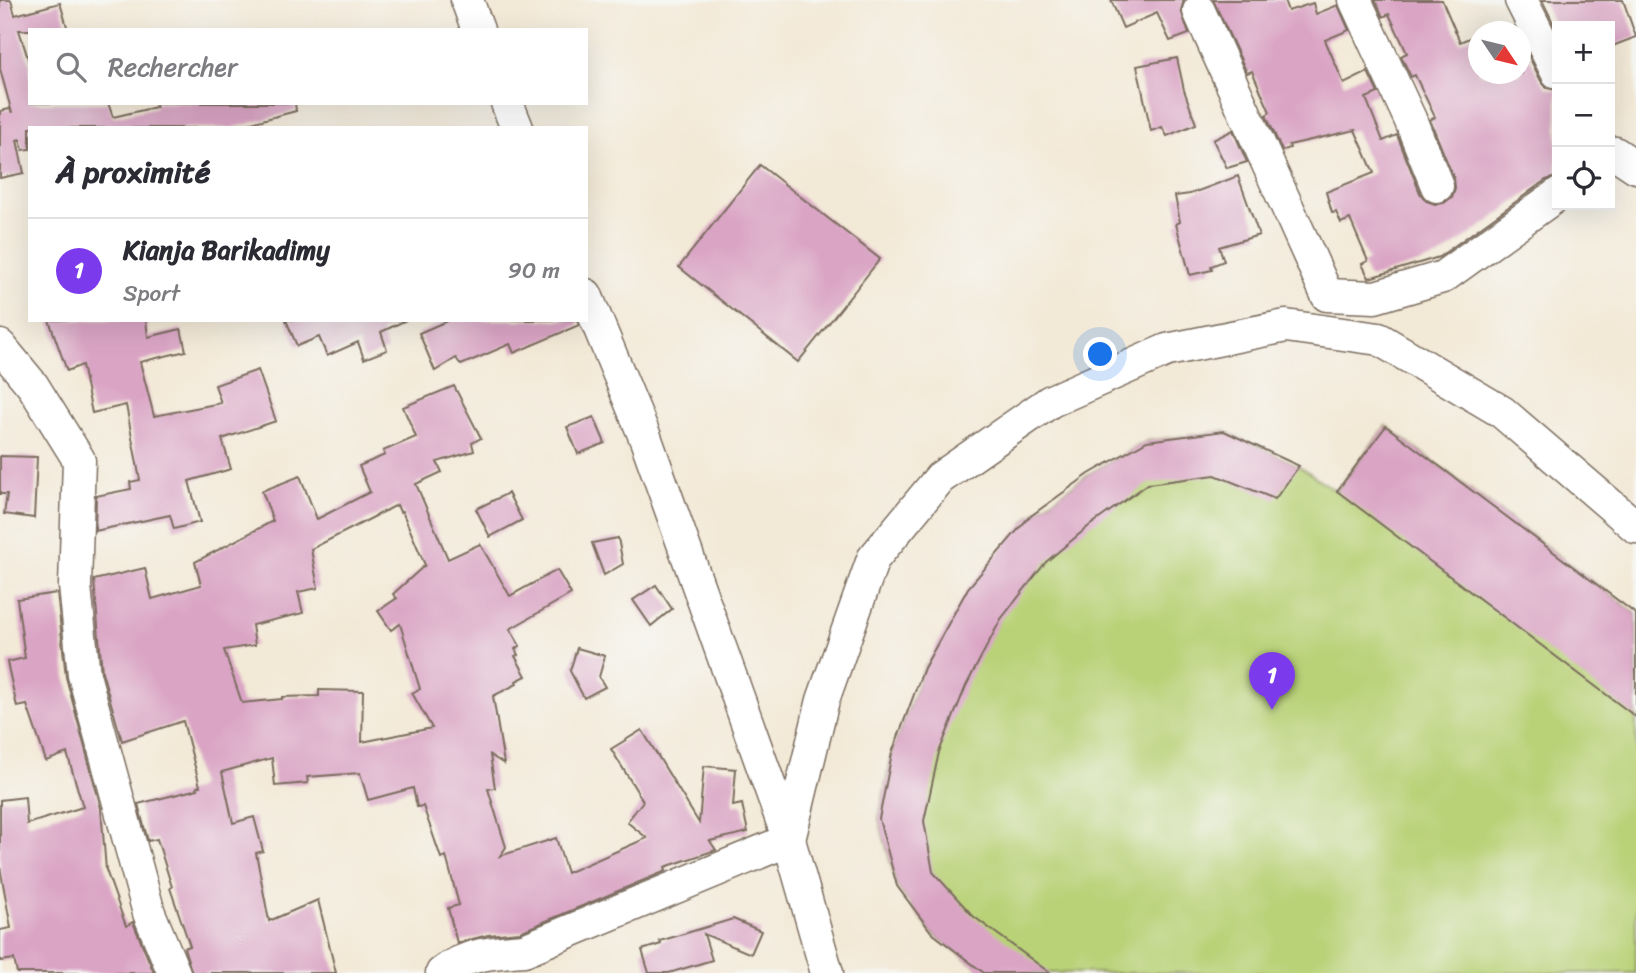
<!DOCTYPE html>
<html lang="fr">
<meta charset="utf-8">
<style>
:root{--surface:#fff;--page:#f2f2f3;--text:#2b2b33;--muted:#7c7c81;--line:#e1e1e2;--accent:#7c3aed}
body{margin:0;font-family:Sriracha,sans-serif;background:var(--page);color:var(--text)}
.controls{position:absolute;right:21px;top:21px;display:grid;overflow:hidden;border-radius:0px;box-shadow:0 7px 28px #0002}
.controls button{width:63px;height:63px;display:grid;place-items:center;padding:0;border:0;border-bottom:2px solid var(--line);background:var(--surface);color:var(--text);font:35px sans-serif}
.compass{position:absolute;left:1468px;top:21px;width:63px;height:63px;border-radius:50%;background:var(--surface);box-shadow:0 7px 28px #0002;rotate:125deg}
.you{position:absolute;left:1101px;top:355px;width:24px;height:24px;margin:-18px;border:5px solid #fff;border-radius:50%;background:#1a73e8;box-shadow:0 0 0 10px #1a73e833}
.badge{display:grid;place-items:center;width:46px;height:46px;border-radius:50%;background:var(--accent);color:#fff;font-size:23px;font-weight:700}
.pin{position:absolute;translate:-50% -58px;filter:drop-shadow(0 2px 4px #0008)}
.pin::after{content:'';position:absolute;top:37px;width:24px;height:21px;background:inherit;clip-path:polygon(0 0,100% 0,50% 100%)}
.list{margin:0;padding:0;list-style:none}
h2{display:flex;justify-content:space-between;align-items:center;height:91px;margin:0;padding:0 28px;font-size:30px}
h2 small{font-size:23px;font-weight:400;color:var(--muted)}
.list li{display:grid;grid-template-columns:46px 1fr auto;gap:21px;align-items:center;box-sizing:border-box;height:105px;padding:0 28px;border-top:2px solid var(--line)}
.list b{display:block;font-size:26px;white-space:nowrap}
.list p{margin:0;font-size:23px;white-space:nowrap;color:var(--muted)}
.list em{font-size:23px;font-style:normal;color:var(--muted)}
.icon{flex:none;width:38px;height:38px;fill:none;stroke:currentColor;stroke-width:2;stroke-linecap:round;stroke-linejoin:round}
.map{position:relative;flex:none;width:1636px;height:973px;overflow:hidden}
.search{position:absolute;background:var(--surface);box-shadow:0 7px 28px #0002;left:28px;top:28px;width:560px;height:77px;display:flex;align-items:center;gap:18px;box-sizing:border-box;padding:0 24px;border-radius:0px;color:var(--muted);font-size:26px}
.panel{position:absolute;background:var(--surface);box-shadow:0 7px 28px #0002;left:28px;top:126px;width:560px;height:196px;border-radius:0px}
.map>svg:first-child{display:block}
.green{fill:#b9d278;stroke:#7a7e4b;stroke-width:2}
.building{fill:#daa5c5;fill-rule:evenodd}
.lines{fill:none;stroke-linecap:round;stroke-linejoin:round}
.minor-casing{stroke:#7b6d5f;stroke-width:35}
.minor{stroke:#fff;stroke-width:32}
</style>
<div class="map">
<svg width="1636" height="973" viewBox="0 0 1636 973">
<rect width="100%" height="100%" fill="#f6f6f2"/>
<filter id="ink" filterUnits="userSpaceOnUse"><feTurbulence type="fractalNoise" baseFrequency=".0143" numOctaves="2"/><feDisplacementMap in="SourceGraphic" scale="14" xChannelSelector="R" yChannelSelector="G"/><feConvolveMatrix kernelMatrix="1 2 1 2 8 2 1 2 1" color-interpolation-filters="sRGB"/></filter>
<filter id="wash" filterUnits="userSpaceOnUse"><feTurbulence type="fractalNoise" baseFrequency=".00686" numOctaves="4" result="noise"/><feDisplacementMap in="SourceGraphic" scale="28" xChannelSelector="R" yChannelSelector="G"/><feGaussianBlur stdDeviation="1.57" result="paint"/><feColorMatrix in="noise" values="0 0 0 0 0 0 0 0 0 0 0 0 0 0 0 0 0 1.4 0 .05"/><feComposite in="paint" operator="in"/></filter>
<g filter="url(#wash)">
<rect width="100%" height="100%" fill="#f3e9d7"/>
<polygon class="green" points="1386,426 1636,614 1636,973 978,973 980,969 932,933 897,886 879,819 892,753 924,668 1028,518 1089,474 1147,441 1224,431 1299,466 1336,491"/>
<g id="blocks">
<g class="building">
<polygon points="0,0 11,0 15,15 60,3 68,30 19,30 30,65 30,103 108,103 113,117 156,107 155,103 295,103 296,111 232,128 30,128 30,149 23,150 20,139 17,140 24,173 0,178 0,111 10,109 12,113 0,69"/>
<polygon points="1111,0 1184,0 1181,10 1189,34 1170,41 1157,13 1123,28"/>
<polygon points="1213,0 1284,0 1288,11 1313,3 1316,14 1338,5 1349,30 1325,40 1344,84 1368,72 1378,93 1366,98 1383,141 1397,135 1420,193 1426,201 1435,204 1444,203 1452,197 1455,188 1454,179 1430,120 1435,117 1415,75 1411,77 1401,56 1407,53 1389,14 1383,17 1375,0 1442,0 1460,42 1479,34 1479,74 1521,74 1521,40 1541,81 1547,88 1557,90 1557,177 1546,180 1439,257 1369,278 1362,264 1368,261 1350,219 1341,223 1336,212 1332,213 1326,192 1374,173 1355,130 1289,145 1290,148 1282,151 1266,115 1270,112 1252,71 1247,73"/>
<polygon points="1542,0 1623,0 1636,37 1610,47 1610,26 1557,26 1557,31"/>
<polygon points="1177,58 1184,90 1196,124 1167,136 1162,127 1151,131 1137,66"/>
<polygon points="1233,130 1247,162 1227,168 1213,140"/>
<polygon points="760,165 880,259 798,362 679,267"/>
<polygon points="1238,176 1259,235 1219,247 1224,261 1211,266 1212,270 1190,275 1176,224 1180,222 1175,196 1190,194"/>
<polygon points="49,320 146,320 148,337 181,329 186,351 140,362 154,416 221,403 215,385 258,370 276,421 222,439 231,469 189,481 200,522 174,529 170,515 95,531 96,496 131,489 130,482 140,480 126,405 92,413 82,365 67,371"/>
<polygon points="286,320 406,320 381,332 387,350 364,359 358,342 327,356 319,337 297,346"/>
<polygon points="449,320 577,320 579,325 514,353 510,344 461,365 456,358 435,371 419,333"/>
<path d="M 454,386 L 481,438 L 472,443 L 474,451 L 437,462 L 442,472 L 416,484 L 448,559 L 480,544 L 510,596 L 557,570 L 571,594 L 510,629 L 520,646 L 515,649 L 518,655 L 515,656 L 526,676 L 516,681 L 517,684 L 493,696 L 504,764 L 490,755 L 495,788 L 488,789 L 506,847 L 500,856 L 556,838 L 567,873 L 647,838 L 627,822 L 643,801 L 611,749 L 642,730 L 699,823 L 704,766 L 736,769 L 733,806 L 742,804 L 748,832 L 710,841 L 716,850 L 665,867 L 666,871 L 520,932 L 488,935 L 457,943 L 448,908 L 459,905 L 446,856 L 441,858 L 423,806 L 417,807 L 413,788 L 368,800 L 360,773 L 307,777 L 308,783 L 275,786 L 272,758 L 222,772 L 233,823 L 254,817 L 263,851 L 256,853 L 269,921 L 318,900 L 336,973 L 192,973 L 184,948 L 190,946 L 170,888 L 172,887 L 157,839 L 148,841 L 138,804 L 198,789 L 197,787 L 200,786 L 183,721 L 122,741 L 102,672 L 94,580 L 145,568 L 152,599 L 201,585 L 195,562 L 273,521 L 262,491 L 300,476 L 317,519 L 370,492 L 359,466 L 385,455 L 383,451 L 416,437 L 403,407 ZM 397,505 L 400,512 L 402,511 L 425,565 L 393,594 L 397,598 L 378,611 L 391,630 L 400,624 L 420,689 L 412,693 L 432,728 L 362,742 L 363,691 L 319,690 L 319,696 L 282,697 L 282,699 L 242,703 L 224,650 L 255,645 L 252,625 L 303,613 L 298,592 L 318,588 L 311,549 Z"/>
<polygon points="594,417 605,443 578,454 567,427"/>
<polygon points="1386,426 1636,614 1636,717 1337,491"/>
<polygon points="1224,431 1299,466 1275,499 1215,475 1148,484 1089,526 1046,562 1001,619 966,686 939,752 924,821 933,872 973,916 1050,973 984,973 932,933 897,886 879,819 892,753 924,668 968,588 1028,518 1089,474 1147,441"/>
<polygon points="0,456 37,457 34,518 4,514 7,494 0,494"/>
<polygon points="508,493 522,520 490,537 476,509"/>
<polygon points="618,538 623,564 604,575 592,543"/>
<polygon points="656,585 672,609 651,626 633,600"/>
<polygon points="57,593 66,677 101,808 106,870 126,926 133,922 154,973 17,973 14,959 0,961 0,930 11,928 0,867 0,800 25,797 27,824 83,807 67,753 46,761 27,705 17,707 7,662 25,658 17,599"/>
<polygon points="577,648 605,656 599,677 605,687 584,698 570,671"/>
<polygon points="733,919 761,931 751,954 704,934 712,960 669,973 649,973 642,950 661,944 660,941"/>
</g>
</g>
</g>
<g filter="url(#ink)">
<use href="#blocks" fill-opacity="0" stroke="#7b6d5f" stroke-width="2"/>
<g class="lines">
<g class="minor-casing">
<g id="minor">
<polyline points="467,0 478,30"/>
<polyline points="1355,0 1410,119 1437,186"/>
<polyline points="1521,0 1557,72"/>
<polyline points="1199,11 1327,295 1375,297 1443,277 1557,195"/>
<polyline points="507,103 517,128"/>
<polyline points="1610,156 1615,153 1636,167"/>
<polyline points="586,295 645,437 789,840 827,973"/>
<polyline points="0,346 33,386 79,460 75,586 84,675 149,913 174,973"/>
<path d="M 442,973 C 466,954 494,952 524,950 L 789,840 L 823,700 L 873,559 L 940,478 L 1051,401 L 1167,350 L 1286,326 L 1379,339 L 1502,412 L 1636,527"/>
</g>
</g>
<use href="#minor" class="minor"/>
</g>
</g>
</svg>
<div class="controls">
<button>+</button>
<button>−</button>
<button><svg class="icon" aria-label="locate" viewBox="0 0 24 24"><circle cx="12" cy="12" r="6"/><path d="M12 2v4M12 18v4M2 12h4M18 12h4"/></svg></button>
</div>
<svg class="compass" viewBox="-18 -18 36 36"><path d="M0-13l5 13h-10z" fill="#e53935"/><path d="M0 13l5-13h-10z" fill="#7c7c81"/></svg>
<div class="you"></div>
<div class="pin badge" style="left:1272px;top:710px">1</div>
<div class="search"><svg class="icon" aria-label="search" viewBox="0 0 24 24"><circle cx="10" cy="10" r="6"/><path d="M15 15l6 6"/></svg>Rechercher</div>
<section class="panel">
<h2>À proximité<small></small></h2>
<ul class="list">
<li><span class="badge">1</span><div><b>Kianja Barikadimy</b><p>Sport</p></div><em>90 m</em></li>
</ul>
</section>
</div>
